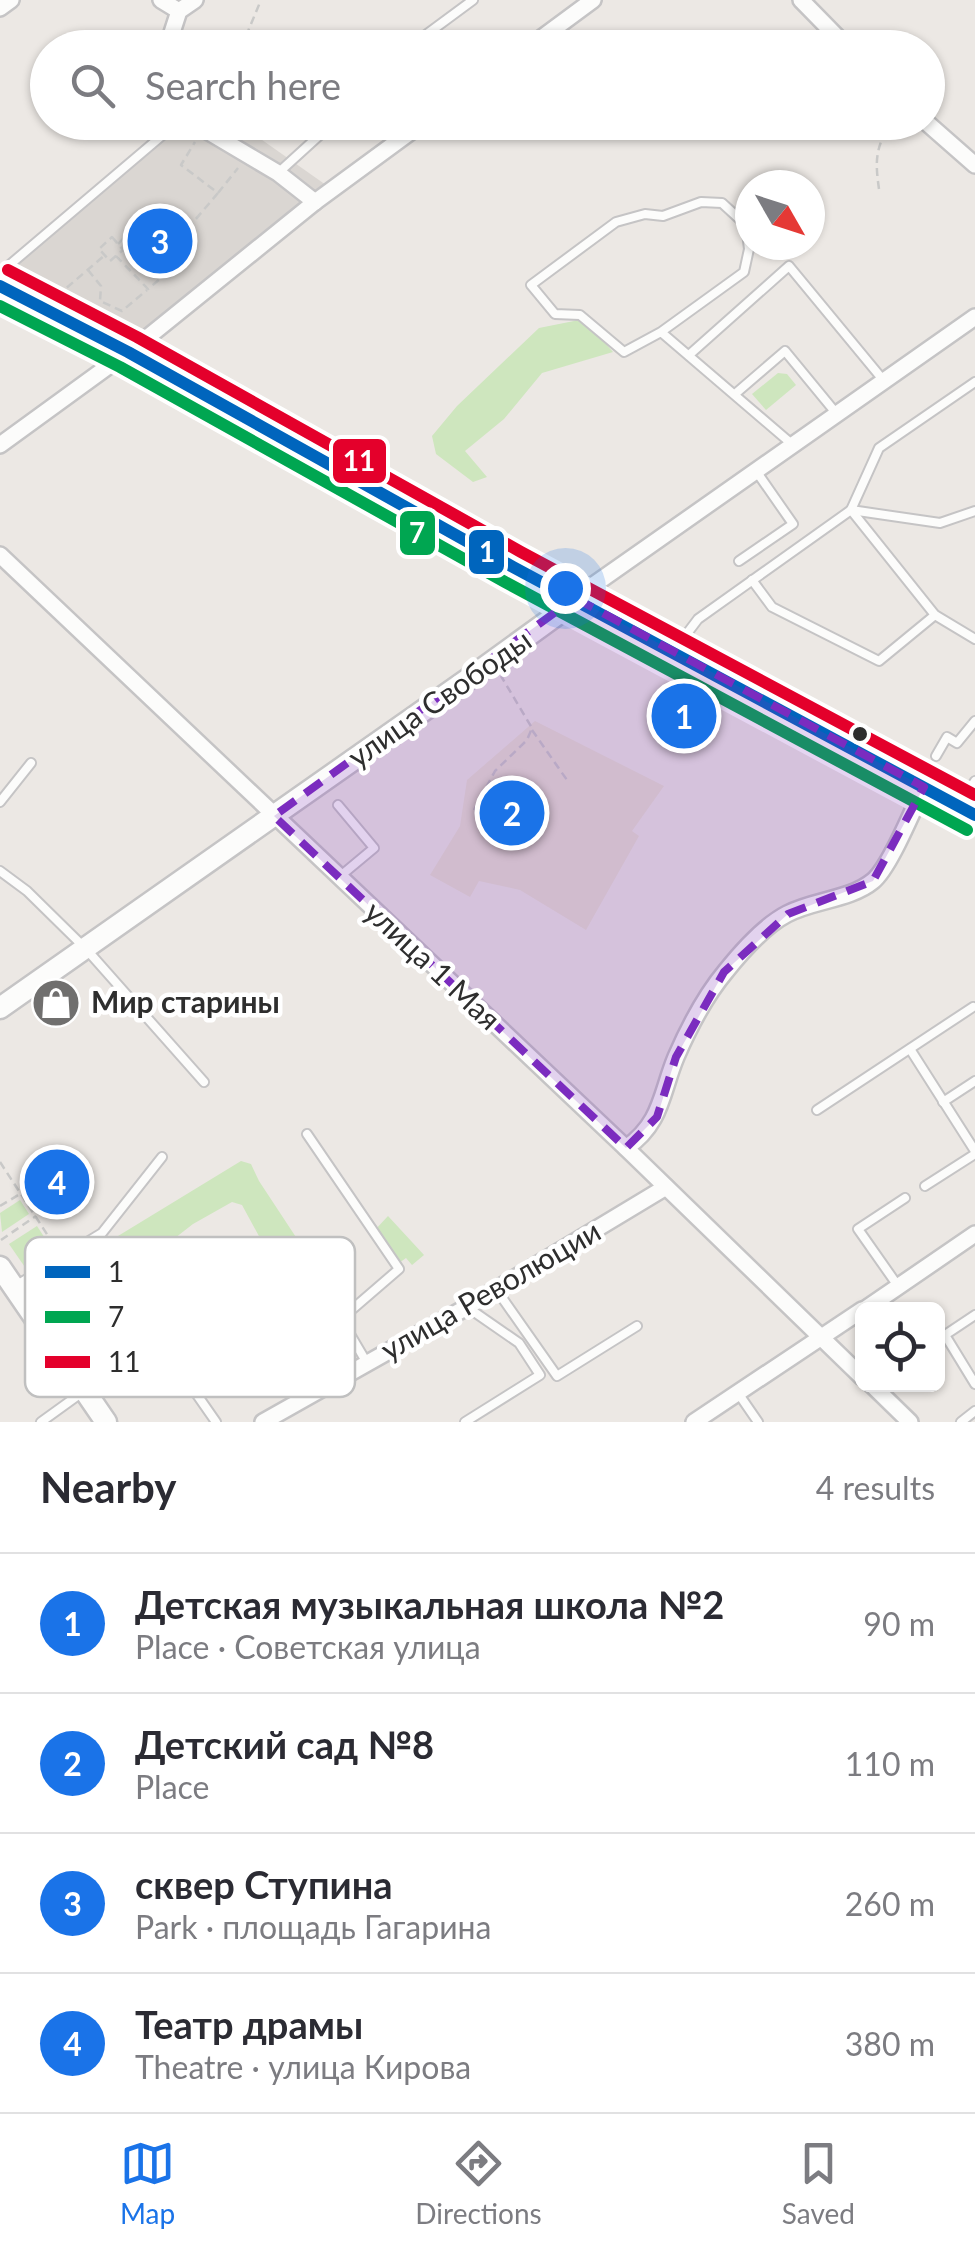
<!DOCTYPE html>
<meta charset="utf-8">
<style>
:root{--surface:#fff;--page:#f7f7f7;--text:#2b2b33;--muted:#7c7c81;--line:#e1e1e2;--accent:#1a73e8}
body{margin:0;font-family:Lato,sans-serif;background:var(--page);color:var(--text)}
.controls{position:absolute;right:30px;bottom:30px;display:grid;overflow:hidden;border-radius:15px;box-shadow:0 2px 8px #0004}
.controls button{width:90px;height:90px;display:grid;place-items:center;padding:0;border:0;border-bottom:2px solid var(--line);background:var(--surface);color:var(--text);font:50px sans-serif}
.compass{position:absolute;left:735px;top:170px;width:90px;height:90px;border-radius:50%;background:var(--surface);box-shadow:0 2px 8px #0004;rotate:129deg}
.you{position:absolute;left:565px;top:588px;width:35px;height:35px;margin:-25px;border:8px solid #fff;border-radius:50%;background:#1a73e8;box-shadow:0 0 0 15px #1a73e833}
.badge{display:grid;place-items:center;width:65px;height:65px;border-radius:50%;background:var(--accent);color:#fff;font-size:32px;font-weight:700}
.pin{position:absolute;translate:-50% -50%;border:5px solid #fff;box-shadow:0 2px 10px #0006}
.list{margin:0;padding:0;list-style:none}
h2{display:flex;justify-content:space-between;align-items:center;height:130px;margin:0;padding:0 40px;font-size:42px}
h2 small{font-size:32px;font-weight:400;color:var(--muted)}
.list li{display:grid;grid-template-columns:65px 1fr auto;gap:30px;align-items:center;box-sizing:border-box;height:140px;padding:0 40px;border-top:2px solid var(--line)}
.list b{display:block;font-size:38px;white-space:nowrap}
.list p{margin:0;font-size:32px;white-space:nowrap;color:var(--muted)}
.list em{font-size:32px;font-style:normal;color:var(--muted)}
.icon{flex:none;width:55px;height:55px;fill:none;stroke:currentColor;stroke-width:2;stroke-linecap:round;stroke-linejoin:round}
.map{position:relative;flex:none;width:975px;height:1422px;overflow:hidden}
.search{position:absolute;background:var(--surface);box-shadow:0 2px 8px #0004;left:30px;right:30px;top:30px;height:110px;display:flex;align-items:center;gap:25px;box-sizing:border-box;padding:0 35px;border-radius:55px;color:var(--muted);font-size:38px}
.sheet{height:690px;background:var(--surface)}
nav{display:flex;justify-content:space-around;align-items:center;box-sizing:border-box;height:140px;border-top:2px solid var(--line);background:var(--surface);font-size:28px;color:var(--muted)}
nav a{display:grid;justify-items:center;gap:5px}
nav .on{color:var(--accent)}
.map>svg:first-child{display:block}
.education{fill:#e6e0d3}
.green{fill:#cee6be}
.plaza{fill:#dad6d2}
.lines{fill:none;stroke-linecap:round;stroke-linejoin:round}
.service-casing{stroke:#c5c4c5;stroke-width:12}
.minor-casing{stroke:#c5c4c5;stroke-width:20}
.tertiary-casing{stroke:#c5c4c5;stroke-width:25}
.path{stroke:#c9c9c8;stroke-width:2.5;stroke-dasharray:8 5;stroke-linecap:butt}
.service{stroke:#fcfcfb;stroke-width:8}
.minor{stroke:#fcfcfb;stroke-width:15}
.tertiary{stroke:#fcfcfb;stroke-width:20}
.bus-1-casing{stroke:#fff;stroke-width:20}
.bus-2-casing{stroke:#fff;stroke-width:20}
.bus-3-casing{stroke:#fff;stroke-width:20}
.bus-1{stroke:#0065bd;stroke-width:12}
.bus-2{stroke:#00a651;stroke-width:12}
.bus-3{stroke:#e4002b;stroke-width:12}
.marked{fill:#7b2cbf;fill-opacity:0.2;stroke:#7b2cbf;stroke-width:8;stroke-dasharray:20 12;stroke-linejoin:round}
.bus-dot{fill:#2e2e2e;stroke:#fff;stroke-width:4}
.labels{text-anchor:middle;stroke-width:9;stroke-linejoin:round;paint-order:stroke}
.street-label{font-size:30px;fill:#2e2e2e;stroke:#fff}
.poi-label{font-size:30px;font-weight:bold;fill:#2e2e2e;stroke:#fff;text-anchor:start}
.key{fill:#fff;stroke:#c0c0c0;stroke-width:2.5}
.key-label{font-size:28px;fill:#2e2e2e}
.line-badge{stroke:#fff;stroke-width:4}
.badge-label{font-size:28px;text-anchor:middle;font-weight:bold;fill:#fff}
</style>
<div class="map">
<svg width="975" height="1422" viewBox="0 0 975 1422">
<rect width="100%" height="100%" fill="#ece8e4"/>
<polygon class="education" points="535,721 664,786 632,831 639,836 586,930 520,890 479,881 470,897 430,875 460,826 467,780"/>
<g class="green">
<polygon points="584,319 613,352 542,373 504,419 465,451 487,477 473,482 436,454 432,436 457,406 539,328"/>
<polygon points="778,373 787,374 796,385 766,410 752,394"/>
<polygon points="241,1161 251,1164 259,1181 338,1301 336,1316 343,1341 331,1349 326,1336 266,1249 242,1205 232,1202 193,1224 148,1259 133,1265 103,1290 71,1305 62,1302 55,1294 124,1249 118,1236"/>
<polygon points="20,1200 29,1214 2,1232 0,1213"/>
<polygon points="388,1216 424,1255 412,1265 406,1258 399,1263 375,1230"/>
<polygon points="37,1226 52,1249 51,1259 29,1273 9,1244"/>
<polygon points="214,1276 269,1356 208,1398 152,1318"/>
</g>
<polygon class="plaza" points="175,123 238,123 326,185 134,344 0,274"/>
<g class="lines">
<g class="service-casing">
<g id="service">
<polyline points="408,48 473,0"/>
<polyline points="278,173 334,122"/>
<polyline points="0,273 178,122"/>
<polyline points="661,332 744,272 749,249 746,225 722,203 701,202 663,216 645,214 616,222 531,285 555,314 580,315 624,352 661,332 793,445"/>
<polyline points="689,355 789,266 884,381"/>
<polyline points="735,394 785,351 836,413"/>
<polyline points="851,510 935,615 975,639"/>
<polyline points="851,510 940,523 975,511"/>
<polyline points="739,561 793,524 756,471"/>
<polyline points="752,580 772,607 879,661 935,615"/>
<polyline points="673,652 698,619 851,510 879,448 975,382"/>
<polyline points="936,756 947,737 957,743 975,721"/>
<polyline points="0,802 31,763"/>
<polyline points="959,806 975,781"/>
<polyline points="0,871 27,891 87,950 204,1082"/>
<polyline points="338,878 374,848 338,805"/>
<polyline points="910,1049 975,1151"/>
<polyline points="943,1102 975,1081"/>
<polyline points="817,1110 973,1007"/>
<polyline points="307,1134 399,1269 341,1319 367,1363"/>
<polyline points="925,1186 975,1154"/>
<polyline points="17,1285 102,1233 162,1157"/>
<polyline points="898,1286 858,1229 905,1198"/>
<polyline points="496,1289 557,1376 637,1326"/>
<polyline points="975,1315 945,1335 975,1384"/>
<polyline points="738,1393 758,1422"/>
<polyline points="41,1422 84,1391"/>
<polyline points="216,1422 147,1323 146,1312 211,1268 222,1270 309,1396"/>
<polyline points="465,1422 540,1375 519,1343 467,1307"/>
<polyline points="961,1422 975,1411"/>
</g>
</g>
<g class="minor-casing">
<g id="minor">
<polyline points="161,0 179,11"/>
<polyline points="801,0 848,48"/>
<polyline points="0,8 11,0"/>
<polyline points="167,48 179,11 195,0"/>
<polyline points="528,48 593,0"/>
<polyline points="192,122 278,173 315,202"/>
<polyline points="926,122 975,165"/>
<polyline points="0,445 143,341 315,202 424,122"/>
<polyline points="0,555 626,1148 862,1377"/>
<polyline points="575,598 975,317"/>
<path d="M 626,1148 C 662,1123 661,1093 676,1057 C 689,1027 705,996 726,971 C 742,951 764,926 787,914 C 813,900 850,900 873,881 C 890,867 913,809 924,787"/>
<polyline points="864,1310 975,1234"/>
<polyline points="871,1384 910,1422"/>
<polyline points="263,1422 467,1307 666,1187"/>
<polyline points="694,1422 862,1310"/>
</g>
</g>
<g class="tertiary-casing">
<g id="tertiary">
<polyline points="0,286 128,352 513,567 975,815"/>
<polyline points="0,1008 474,675 558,614 575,598"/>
<polyline points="0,1267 106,1422"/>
</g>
</g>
<g class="path">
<polyline points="241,48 261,0"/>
<path d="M 879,189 C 875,161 875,147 892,122"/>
<polyline points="218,193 238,168"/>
<polygon points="112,237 123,250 110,261 99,249"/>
<polyline points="118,244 142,219 178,240 218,193 181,165 195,142"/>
<polyline points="116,256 148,289 195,250 180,240"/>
<polyline points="88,270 101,286 100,301 122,311 147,290"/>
<polyline points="57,296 105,255"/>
<polyline points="532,730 567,780"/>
<polyline points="474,810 495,771 527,740 532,728 501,676"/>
<polyline points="0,1162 56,1248"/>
<polyline points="30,1205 39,1199"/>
<polyline points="0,1206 20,1194"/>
<polyline points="1,1240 36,1216"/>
<polyline points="105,1243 169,1248"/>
<polyline points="199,1288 251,1337 256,1338"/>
</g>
<use href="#service" class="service"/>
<use href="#minor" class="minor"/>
<use href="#tertiary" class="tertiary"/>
<g class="bus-1-casing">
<polyline id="bus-1" points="0,286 128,352 513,567 975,815"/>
</g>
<g class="bus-2-casing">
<polyline id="bus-2" points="0,306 120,367 505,582 967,830"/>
</g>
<g class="bus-3-casing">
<polyline id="bus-3" points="8,270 137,337 521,552 975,795"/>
</g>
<use href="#bus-1" class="bus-1"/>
<use href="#bus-2" class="bus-2"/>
<use href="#bus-3" class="bus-3"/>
</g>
<path class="marked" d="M 575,598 L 924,787 L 873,881 L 788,914 L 724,972 L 676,1057 L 657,1117 L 626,1148 L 274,816 Z"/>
<defs>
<g id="shop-disc" transform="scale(2.5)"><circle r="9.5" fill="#706f6e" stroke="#fff"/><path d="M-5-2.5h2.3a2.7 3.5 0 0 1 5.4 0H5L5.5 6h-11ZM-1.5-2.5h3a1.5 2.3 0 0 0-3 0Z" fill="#fff"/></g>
</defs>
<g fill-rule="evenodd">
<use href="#shop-disc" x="56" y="1003"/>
</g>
<circle class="bus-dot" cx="860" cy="734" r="9"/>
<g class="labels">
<g class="street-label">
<text transform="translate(440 699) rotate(-35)" y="10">улица Свободы</text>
<text transform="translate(432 966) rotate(43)" y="10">улица 1 Мая</text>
<text transform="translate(491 1291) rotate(-30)" y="10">улица Революции</text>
</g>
<g class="poi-label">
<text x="91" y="1013">Мир старины</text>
</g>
</g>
<rect x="25" y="1237" width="330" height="160" rx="15" class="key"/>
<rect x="45" y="1266" width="45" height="12" fill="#0065bd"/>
<rect x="45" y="1311" width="45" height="12" fill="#00a651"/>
<rect x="45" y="1356" width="45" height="12" fill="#e4002b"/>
<g class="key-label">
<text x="108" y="1282">1</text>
<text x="108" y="1327">7</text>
<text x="108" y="1372">11</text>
</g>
<g class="line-badge">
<rect x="331" y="437" width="57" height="48" rx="10" fill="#e4002b"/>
<rect x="398" y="509" width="39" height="48" rx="10" fill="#00a651"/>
<rect x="467" y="528" width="39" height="48" rx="10" fill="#0065bd"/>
</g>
<g class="badge-label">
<text x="359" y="471">11</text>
<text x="417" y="543">7</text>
<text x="487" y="562">1</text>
</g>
</svg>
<div class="controls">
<button><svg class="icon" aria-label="locate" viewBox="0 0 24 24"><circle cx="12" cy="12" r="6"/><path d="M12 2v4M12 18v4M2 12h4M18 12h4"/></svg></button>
</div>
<svg class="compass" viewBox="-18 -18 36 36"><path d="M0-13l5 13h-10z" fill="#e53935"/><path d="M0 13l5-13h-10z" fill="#7c7c81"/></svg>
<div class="you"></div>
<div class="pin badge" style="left:684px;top:716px">1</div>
<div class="pin badge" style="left:512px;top:813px">2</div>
<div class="pin badge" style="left:160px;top:241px">3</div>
<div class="pin badge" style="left:57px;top:1182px">4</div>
<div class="search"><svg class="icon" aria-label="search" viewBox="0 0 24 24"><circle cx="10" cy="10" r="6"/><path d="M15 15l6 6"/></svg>Search here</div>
</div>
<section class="sheet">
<h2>Nearby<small>4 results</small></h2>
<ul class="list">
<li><span class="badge">1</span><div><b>Детская музыкальная школа №2</b><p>Place · Советская улица</p></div><em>90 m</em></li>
<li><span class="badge">2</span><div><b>Детский сад №8</b><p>Place</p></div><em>110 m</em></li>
<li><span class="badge">3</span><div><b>сквер Ступина</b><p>Park · площадь Гагарина</p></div><em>260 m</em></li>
<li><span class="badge">4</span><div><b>Театр драмы</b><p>Theatre · улица Кирова</p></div><em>380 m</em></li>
</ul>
</section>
<nav>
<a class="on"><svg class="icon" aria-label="map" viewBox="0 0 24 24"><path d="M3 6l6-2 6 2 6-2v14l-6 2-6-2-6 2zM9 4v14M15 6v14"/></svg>Map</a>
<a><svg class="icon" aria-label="directions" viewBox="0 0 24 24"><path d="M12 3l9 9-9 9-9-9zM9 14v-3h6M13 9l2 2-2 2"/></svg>Directions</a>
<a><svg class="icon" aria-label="saved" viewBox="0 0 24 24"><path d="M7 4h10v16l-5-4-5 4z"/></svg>Saved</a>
</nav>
